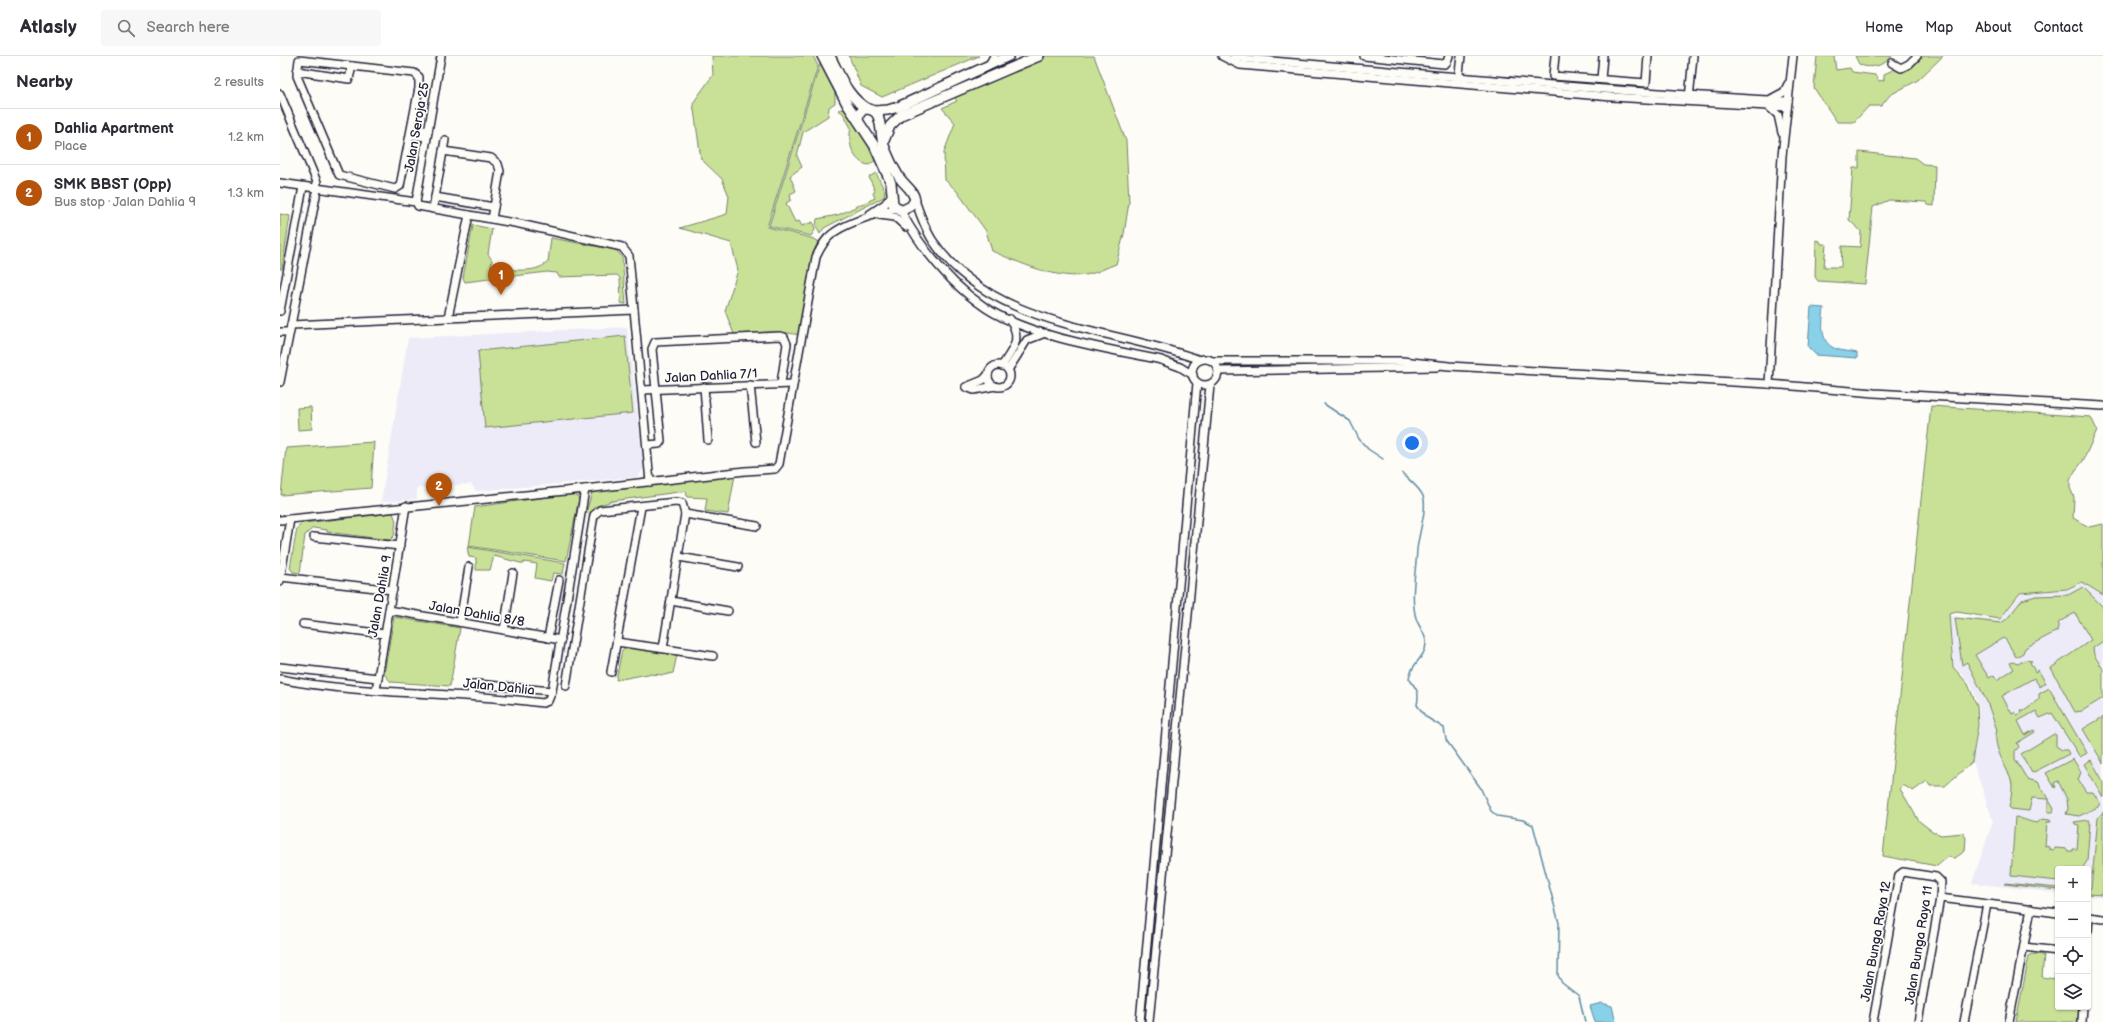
<!DOCTYPE html>
<meta charset="utf-8">
<style>
:root{--surface:#fff;--page:#f7f7f7;--text:#2b2b33;--muted:#7c7c81;--line:#e1e1e2;--accent:#b45309}
body{margin:0;font-family:"Balsamiq Sans",sans-serif;background:var(--page);color:var(--text)}
.controls{position:absolute;right:12px;bottom:12px;display:grid;overflow:hidden;border-radius:4px;box-shadow:0 1px 3px #0004}
.controls button{width:36px;height:36px;display:grid;place-items:center;padding:0;border:0;border-bottom:1px solid var(--line);background:var(--surface);color:var(--text);font:20px sans-serif}
.you{position:absolute;left:1132px;top:387px;width:14px;height:14px;margin:-10px;border:3px solid #fff;border-radius:50%;background:#1a73e8;box-shadow:0 0 0 6px #1a73e833}
.badge{display:grid;place-items:center;width:26px;height:26px;border-radius:50%;background:var(--accent);color:#fff;font-size:13px;font-weight:700}
.pin{position:absolute;translate:-50% -33px;filter:drop-shadow(0 1px 2px #0008)}
.pin::after{content:'';position:absolute;top:21px;width:14px;height:12px;background:inherit;clip-path:polygon(0 0,100% 0,50% 100%)}
.list{margin:0;padding:0;list-style:none}
h2{display:flex;justify-content:space-between;align-items:center;height:52px;margin:0;padding:0 16px;font-size:17px}
h2 small{font-size:13px;font-weight:400;color:var(--muted)}
.list li{display:grid;grid-template-columns:26px 1fr auto;gap:12px;align-items:center;box-sizing:border-box;height:56px;padding:0 16px;border-top:1px solid var(--line)}
.list b{display:block;font-size:15px;white-space:nowrap}
.list p{margin:0;font-size:13px;white-space:nowrap;color:var(--muted)}
.list em{font-size:13px;font-style:normal;color:var(--muted)}
.icon{flex:none;width:22px;height:22px;fill:none;stroke:currentColor;stroke-width:2;stroke-linecap:round;stroke-linejoin:round}
.map{position:relative;flex:none;width:1823px;height:966px;overflow:hidden}
header{display:flex;align-items:center;gap:24px;box-sizing:border-box;height:56px;padding:0 20px;background:var(--surface);border-bottom:1px solid var(--line)}
header strong{font-size:19px}
nav{display:flex;gap:22px;margin-inline-start:auto;font-size:14px}
.search{width:280px;height:36px;background:var(--page);display:flex;align-items:center;gap:10px;box-sizing:border-box;padding:0 14px;border-radius:4px;color:var(--muted);font-size:15px}
main{display:flex}
aside{flex:1;background:var(--surface)}
.map>svg:first-child{display:block}
.built{fill:#ecebf7}
.green{fill:#c9e197;stroke:#768269}
.water{fill:#88d1e9;stroke:#5f8ba3}
.lines{fill:none;stroke-linecap:round;stroke-linejoin:round}
.stream{stroke:#5f8ba3;stroke-width:1.5}
.minor-casing{stroke:#22223b;stroke-width:10}
.major-casing{stroke:#22223b;stroke-width:12}
.minor{stroke:#fdfcf7;stroke-width:7}
.major{stroke:#fdfcf7;stroke-width:9}
.labels{text-anchor:middle;stroke-width:3.5;stroke-linejoin:round;paint-order:stroke}
.street-label{font-size:13px;fill:#22223b;stroke:#fdfcf7}
</style>
<header>
<strong>Atlasly</strong>
<div class="search"><svg class="icon" aria-label="search" viewBox="0 0 24 24"><circle cx="10" cy="10" r="6"/><path d="M15 15l6 6"/></svg>Search here</div>
<nav><a>Home</a><a>Map</a><a>About</a><a>Contact</a></nav>
</header>
<main>
<aside>
<h2>Nearby<small>2 results</small></h2>
<ul class="list">
<li><span class="badge">1</span><div><b>Dahlia Apartment</b><p>Place</p></div><em>1.2 km</em></li>
<li><span class="badge">2</span><div><b>SMK BBST (Opp)</b><p>Bus stop · Jalan Dahlia 9</p></div><em>1.3 km</em></li>
</ul>
</aside>
<div class="map">
<svg width="1823" height="966" viewBox="0 0 1823 966">
<rect width="100%" height="100%" fill="#fdfcf7"/>
<filter id="ink" filterUnits="userSpaceOnUse"><feTurbulence type="fractalNoise" baseFrequency=".025" numOctaves="2"/><feDisplacementMap in="SourceGraphic" scale="8" xChannelSelector="R" yChannelSelector="G"/><feConvolveMatrix kernelMatrix="1 2 1 2 8 2 1 2 1" color-interpolation-filters="sRGB"/></filter>
<g filter="url(#ink)">
<g class="built">
<polygon points="347,271 364,413 357,421 196,435 191,428 137,432 137,443 101,446 128,282"/>
<polygon points="1803,527 1823,540 1823,842 1808,840 1808,813 1778,813 1778,837 1692,827 1713,765 1693,706 1699,669 1699,650 1690,627 1674,610 1670,560 1720,564 1741,538 1788,534"/>
</g>
<g class="green">
<polygon points="432,0 533,0 538,10 487,171 531,182 538,185 533,199 520,279 502,276 454,278 445,255 458,214 451,187 400,172 447,158 449,140 442,123 421,103 413,47 433,19"/>
<polygon points="569,0 699,0 602,41 581,30"/>
<path d="M 762,0 L 814,0 L 846,85 L 849,146 L 844,178 L 836,208 C 827,211 819,216 810,218 C 780,226 738,206 712,195 L 706,175 L 676,134 L 665,124 L 664,96 L 675,67 L 662,52 L 677,45 L 673,39 Z"/>
<polygon points="1537,0 1554,0 1556,14 1570,12 1572,16 1595,19 1599,25 1604,24 1604,18 1615,13 1630,13 1644,0 1663,0 1638,24 1610,39 1601,50 1589,50 1574,66 1557,66 1534,32"/>
<path d="M 1575,0 L 1612,0 C 1606,9 1589,14 1579,8 Z"/>
<polygon points="542,2 555,31 555,47 549,51 548,60 523,76 517,100 522,111 510,120 516,135 510,138 511,144 506,147 515,166 519,165 522,170 533,166 535,174 531,180 489,170"/>
<path d="M 562,53 L 567,55 L 593,93 L 596,104 L 589,109 C 573,107 567,86 571,72 L 563,57 L 558,54 Z"/>
<polygon points="1579,96 1635,102 1643,108 1655,109 1654,150 1648,149 1646,146 1609,144 1593,151 1585,228 1538,225 1535,221 1536,184 1540,185 1541,188 1546,188 1544,211 1561,211 1562,190 1580,191 1581,175 1569,164 1573,112 1579,112"/>
<polygon points="596,117 605,135 604,141 544,172 540,178 536,170 537,163 558,159 595,142 593,137 595,135 589,121"/>
<polygon points="0,158 10,160 2,213 0,213"/>
<path d="M 193,169 L 212,173 L 208,198 L 212,204 L 211,211 C 229,213 254,219 268,206 L 271,182 L 336,194 L 342,201 L 346,248 L 341,247 L 340,222 L 337,219 L 279,221 L 277,217 L 267,216 L 185,226 L 183,222 Z"/>
<polygon points="345,280 353,357 205,372 198,295"/>
<polygon points="1651,350 1811,361 1817,374 1803,405 1795,415 1790,424 1790,432 1794,441 1793,462 1809,471 1823,468 1823,539 1802,526 1787,533 1740,537 1720,563 1677,556 1669,558 1673,611 1688,628 1697,650 1698,669 1692,706 1665,730 1650,730 1647,725 1633,735 1623,729 1620,733 1639,765 1652,775 1661,779 1683,777 1686,782 1685,795 1675,802 1668,801 1657,810 1603,800"/>
<polygon points="31,351 32,373 18,374 17,352"/>
<polygon points="94,386 91,432 1,439 6,392"/>
<polygon points="455,419 448,458 425,455 427,442 407,441 406,435 332,445 314,451 312,458 306,457 312,436"/>
<polygon points="295,437 299,443 286,505 189,490 195,451"/>
<polygon points="113,457 116,465 114,480 110,484 47,476 47,474 33,472 25,479 20,517 13,516 10,512 17,472 23,467"/>
<polygon points="187,491 285,507 283,518 273,517 271,525 255,522 257,508 244,506 244,508 214,500 210,514 196,514 196,502 189,501"/>
<path d="M 1803,531 L 1823,551 L 1823,585 L 1813,592 L 1814,599 L 1823,613 L 1823,642 L 1802,655 L 1795,656 L 1771,612 L 1811,584 L 1795,557 L 1779,566 L 1777,575 L 1745,592 L 1743,597 L 1736,601 L 1726,584 L 1723,582 L 1695,599 L 1709,622 L 1714,619 L 1717,624 L 1734,613 L 1730,607 L 1732,606 L 1738,608 L 1745,604 L 1752,605 L 1750,606 L 1755,616 L 1758,614 L 1766,627 L 1760,631 L 1754,622 L 1722,640 L 1732,658 L 1735,656 L 1737,659 L 1742,657 L 1741,654 L 1744,654 L 1759,643 L 1759,638 L 1769,632 L 1807,697 L 1800,701 L 1772,657 L 1760,662 L 1756,655 L 1738,665 L 1745,679 L 1754,674 L 1755,676 L 1737,687 L 1739,691 L 1735,695 L 1735,703 L 1747,723 L 1758,726 L 1774,753 L 1773,756 L 1768,756 L 1768,743 L 1752,742 L 1749,755 L 1731,753 L 1729,751 C 1731,744 1732,736 1732,729 C 1730,713 1711,693 1717,674 L 1707,646 L 1687,606 L 1682,609 L 1675,562 L 1721,567 L 1727,563 L 1742,544 L 1756,540 L 1788,539 Z"/>
<polygon points="114,561 180,572 170,630 111,626 104,618"/>
<polygon points="346,591 397,599 393,617 385,619 368,618 336,624 342,594"/>
<polygon points="1823,661 1823,707 1803,673"/>
<polygon points="1774,678 1776,679 1776,690 1782,694 1787,694 1789,698 1752,717 1741,698"/>
<polygon points="1793,703 1801,716 1798,724 1806,736 1813,736 1820,747 1818,751 1799,760 1786,758 1788,753 1787,743 1778,725 1774,727 1776,731 1775,732 1766,717"/>
<polygon points="1811,704 1823,725 1823,741 1804,708"/>
<polygon points="1823,756 1823,839 1808,838 1808,834 1811,832 1818,762"/>
<path d="M 1735,761 C 1739,761 1749,766 1757,767 L 1762,763 L 1770,764 L 1771,766 L 1767,766 L 1765,790 L 1769,791 L 1769,793 L 1774,794 L 1775,792 L 1787,793 L 1787,795 L 1793,795 L 1793,793 L 1797,793 L 1799,769 L 1795,768 L 1794,766 L 1809,764 L 1810,766 L 1807,805 L 1802,813 L 1778,813 L 1778,825 L 1731,820 Z"/>
<polygon points="1725,827 1778,832 1778,834 1724,828"/>
<polygon points="1753,898 1764,899 1762,921 1774,923 1778,900 1778,951 1799,951 1798,966 1736,966 1749,900"/>
</g>
<g class="water">
<path d="M 1531,251 L 1544,252 C 1543,264 1539,283 1552,291 C 1558,295 1569,295 1577,297 L 1577,302 L 1536,299 L 1528,291 Z"/>
<polygon points="1322,947 1332,950 1336,966 1315,966 1310,950"/>
</g>
<g class="lines">
<g class="stream">
<polyline points="1044,348 1070,365 1079,383 1088,393 1103,403"/>
<path d="M 1122,417 C 1129,424 1139,431 1143,440 C 1148,452 1138,479 1137,494 C 1136,515 1130,541 1136,562 C 1138,570 1146,578 1146,587 C 1146,601 1131,608 1129,622 C 1136,634 1140,634 1137,649 L 1146,661 L 1164,672 L 1166,684 L 1200,731 L 1211,755 L 1217,760 L 1243,764 L 1253,769 L 1279,867 L 1278,919 L 1282,927 L 1299,940 L 1305,966"/>
</g>
<g class="minor-casing">
<g id="minor">
<polyline points="942,0 960,9 1332,41 1507,51"/>
<path d="M 954,0 L 959,2 C 1142,18 1324,35 1508,45"/>
<polyline points="1084,0 1164,8 1167,6 1169,0"/>
<polyline points="1275,0 1273,20 1366,27 1368,0"/>
<polygon points="19,4 134,17 139,21 139,32 120,130 115,133 59,119 17,20"/>
<polyline points="1612,7 1621,12 1629,8 1637,0"/>
<polyline points="709,9 714,0"/>
<polyline points="17,15 69,23 72,10"/>
<polyline points="1321,23 1323,0"/>
<polyline points="1178,26 1181,0"/>
<polyline points="0,38 37,126 36,140 0,326"/>
<polyline points="1409,43 1413,0"/>
<polyline points="1491,43 1504,36 1508,28"/>
<polyline points="1489,51 1498,59 1502,77"/>
<polyline points="132,72 148,75"/>
<polyline points="131,79 146,81"/>
<polyline points="163,95 211,102 218,108 220,115 212,163"/>
<polyline points="0,127 136,146 138,150 240,168 342,191 349,200 370,426"/>
<polyline points="155,141 214,151"/>
<path d="M 635,144 C 640,158 645,173 653,185 C 712,272 831,271 920,304"/>
<polyline points="136,146 161,0"/>
<polyline points="153,153 165,84"/>
<path d="M 621,155 C 642,194 669,227 706,252 C 750,281 830,293 881,304 L 900,311 L 913,319"/>
<polyline points="590,158 605,148 612,139"/>
<polyline points="189,159 168,262 354,254"/>
<polyline points="599,159 615,161 626,171"/>
<polyline points="0,255 23,131"/>
<polyline points="11,269 168,262"/>
<polyline points="0,276 10,276"/>
<circle cx="925" cy="316" r="13"/>
<polyline points="932,305 1122,305 1169,310 1489,328 1594,337 1823,350"/>
<circle cx="719" cy="320" r="11"/>
<path d="M 722,310 C 734,291 742,284 730,263"/>
<polyline points="728,314 747,284 765,277"/>
<polyline points="939,315 1157,311"/>
<polyline points="1489,328 1502,100 1513,0"/>
<polyline points="470,329 476,386"/>
<polyline points="424,331 428,384"/>
<polyline points="686,331 694,334 715,330"/>
<polyline points="686,331 703,324 708,319"/>
<polyline points="362,334 513,328"/>
<polyline points="367,389 379,388 381,385 372,293 375,286 500,280 504,281 507,288 501,327"/>
<polyline points="405,458 477,470"/>
<path d="M 0,464 L 305,433 L 465,415 L 495,413 L 499,408 L 536,201 C 540,193 544,184 552,178 C 565,167 599,157 617,152"/>
<polyline points="34,481 120,490"/>
<polyline points="399,501 458,511"/>
<polyline points="1,521 113,534"/>
<polyline points="0,525 10,463"/>
<polyline points="391,545 448,555"/>
<polyline points="109,554 281,584"/>
<polyline points="180,566 189,511"/>
<polyline points="23,568 105,578"/>
<polyline points="224,574 233,517"/>
<polyline points="268,582 279,524"/>
<polyline points="337,586 433,600"/>
<polyline points="0,611 98,622"/>
<polyline points="331,616 361,451"/>
<path d="M 0,623 C 86,640 176,635 263,647 L 268,645 L 272,635 L 305,433"/>
<polyline points="286,630 314,459 320,454 396,446 402,447 405,458 383,592"/>
<polyline points="96,634 126,450"/>
<polyline points="191,639 193,628 197,628 272,635"/>
<polyline points="1660,842 1778,857"/>
<polyline points="1808,861 1823,863"/>
<polyline points="1808,875 1809,861"/>
<polyline points="1744,891 1778,895"/>
<polyline points="860,966 917,327"/>
<polyline points="869,966 930,329"/>
<polyline points="1593,966 1619,819 1623,816 1656,821 1661,826 1660,842 1638,966"/>
<polyline points="1684,966 1707,848"/>
<polyline points="1729,966 1751,853"/>
<polyline points="1802,966 1803,951"/>
</g>
</g>
<g class="major-casing">
<g id="major">
<path d="M 542,0 L 567,48 L 594,89 L 611,127 L 613,148 L 621,155 L 631,150 L 635,144 C 633,133 625,130 619,121 C 613,111 607,98 603,87 C 599,75 604,51 584,53 L 579,58 L 578,65"/>
<path d="M 550,0 C 561,21 567,41 588,53"/>
<polyline points="594,55 608,54 618,51 729,0"/>
<polyline points="603,87 610,70 621,59 759,0"/>
</g>
</g>
<use href="#minor" class="minor"/>
<use href="#major" class="major"/>
</g>
</g>
<g class="labels">
<g class="street-label">
<text transform="translate(136 71) rotate(-80)" y="5">Jalan Seroja 25</text>
<text transform="translate(431 319) rotate(-3)" y="5">Jalan Dahlia 7/1</text>
<text transform="translate(99 540) rotate(-80)" y="5">Jalan Dahlia 9</text>
<text transform="translate(197 557) rotate(10)" y="5">Jalan Dahlia 8/8</text>
<text transform="translate(219 630) rotate(6)" y="5">Jalan Dahlia</text>
<text transform="translate(1595 885) rotate(-80)" y="5">Jalan Bunga Raya 12</text>
<text transform="translate(1638 889) rotate(-81)" y="5">Jalan Bunga Raya 11</text>
</g>
</g>
</svg>
<div class="controls">
<button>+</button>
<button>−</button>
<button><svg class="icon" aria-label="locate" viewBox="0 0 24 24"><circle cx="12" cy="12" r="6"/><path d="M12 2v4M12 18v4M2 12h4M18 12h4"/></svg></button>
<button><svg class="icon" aria-label="layers" viewBox="0 0 24 24"><path d="M12 4l9 5-9 5-9-5zM3 14l9 5 9-5"/></svg></button>
</div>
<div class="you"></div>
<div class="pin badge" style="left:221px;top:239px">1</div>
<div class="pin badge" style="left:159px;top:450px">2</div>
</div>
</main>
